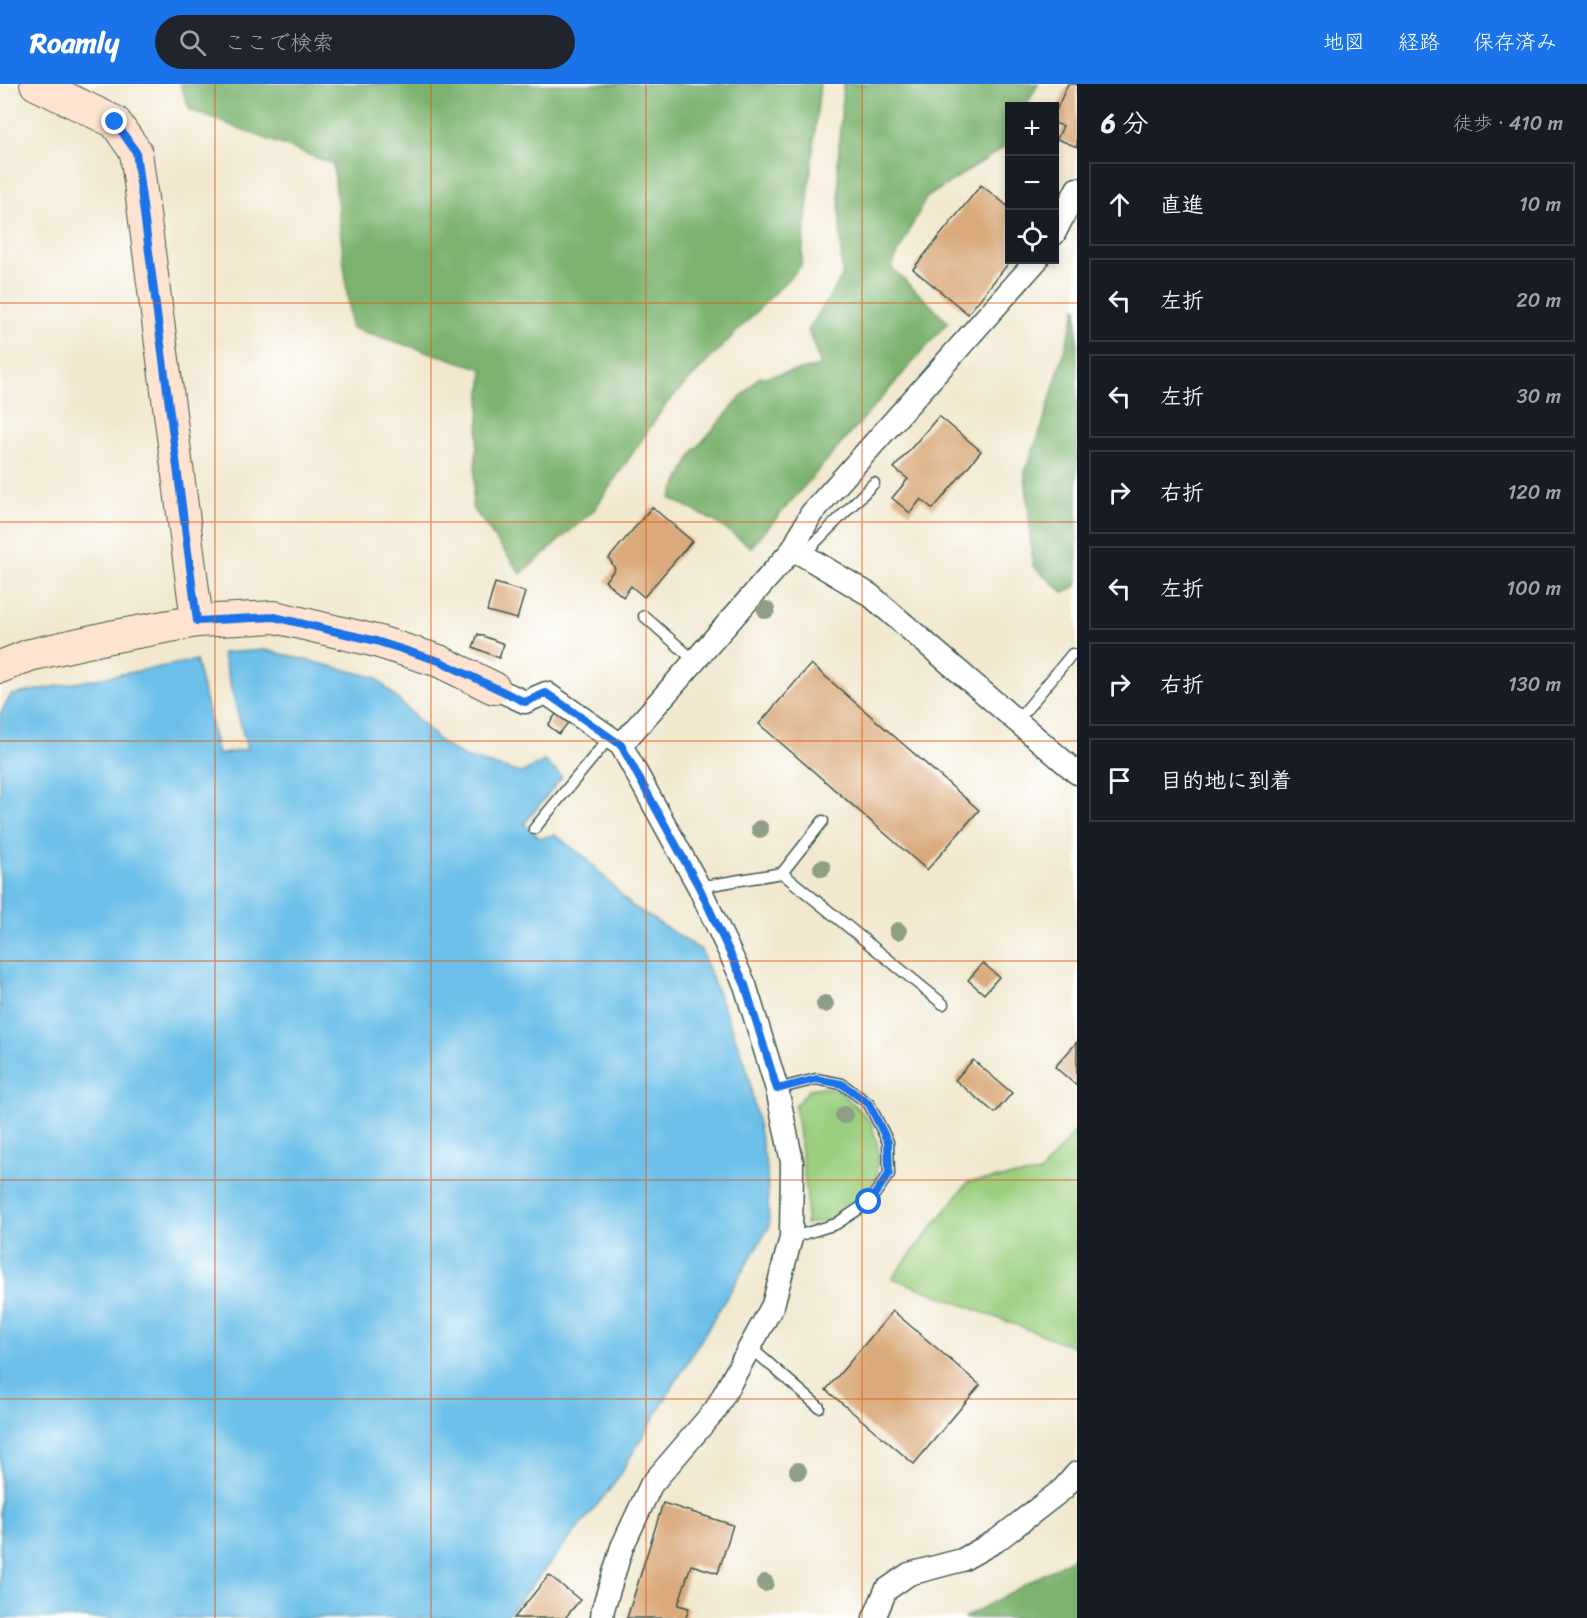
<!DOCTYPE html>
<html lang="ja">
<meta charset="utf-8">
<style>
:root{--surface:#171b24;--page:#20242c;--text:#f1f3f6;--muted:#9ea1a6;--line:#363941;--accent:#1a73e8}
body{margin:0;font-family:Sriracha,"Klee One",sans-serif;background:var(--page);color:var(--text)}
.controls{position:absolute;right:18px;top:18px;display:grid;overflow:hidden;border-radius:0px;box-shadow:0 3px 9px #0003}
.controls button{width:54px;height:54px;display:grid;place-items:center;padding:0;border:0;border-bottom:2px solid var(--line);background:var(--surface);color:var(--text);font:30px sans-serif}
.stop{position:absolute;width:18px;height:18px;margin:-14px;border:4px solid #1a73e8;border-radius:50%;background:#fff}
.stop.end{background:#1a73e8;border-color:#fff;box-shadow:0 2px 6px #0008}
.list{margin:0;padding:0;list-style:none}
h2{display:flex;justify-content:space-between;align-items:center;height:78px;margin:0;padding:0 24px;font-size:26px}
h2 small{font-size:20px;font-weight:400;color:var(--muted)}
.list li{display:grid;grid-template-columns:39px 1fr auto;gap:18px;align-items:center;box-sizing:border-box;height:84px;margin:0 12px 12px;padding:0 12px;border:2px solid var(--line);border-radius:0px}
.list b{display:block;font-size:22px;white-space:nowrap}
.list em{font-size:20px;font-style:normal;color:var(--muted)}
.icon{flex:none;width:33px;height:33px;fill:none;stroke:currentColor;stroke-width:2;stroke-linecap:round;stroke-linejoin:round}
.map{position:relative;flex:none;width:1077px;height:1534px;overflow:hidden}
header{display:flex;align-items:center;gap:36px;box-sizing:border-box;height:84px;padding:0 30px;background:var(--accent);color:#fff}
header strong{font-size:28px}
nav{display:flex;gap:33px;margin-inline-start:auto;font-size:21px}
.search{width:420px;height:54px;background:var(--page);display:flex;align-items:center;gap:15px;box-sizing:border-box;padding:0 21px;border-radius:33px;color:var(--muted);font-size:22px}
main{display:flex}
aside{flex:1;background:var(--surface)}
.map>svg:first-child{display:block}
.green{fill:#9bcf7f;stroke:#5d865a;stroke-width:1.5}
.forest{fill:#7cb26e;stroke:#4e7851;stroke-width:1.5}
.water{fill:#6cbfe8;stroke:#467e8e;stroke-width:1.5}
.building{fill:#daaa7b}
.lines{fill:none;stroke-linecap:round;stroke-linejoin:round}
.lane-casing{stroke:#3e574b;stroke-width:13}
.street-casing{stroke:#3e574b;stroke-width:25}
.secondary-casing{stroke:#3e574b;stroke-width:34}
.lane{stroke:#fff;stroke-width:10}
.street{stroke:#fff;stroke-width:22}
.secondary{stroke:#fee3d1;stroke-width:32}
.tree{fill:#8f9e84}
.route{stroke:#1a73e8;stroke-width:8}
.grid{fill:none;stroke:#de580e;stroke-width:1.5;stroke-opacity:0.55}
</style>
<header>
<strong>Roamly</strong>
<div class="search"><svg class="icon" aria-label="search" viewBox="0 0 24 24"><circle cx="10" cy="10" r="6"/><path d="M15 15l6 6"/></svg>ここで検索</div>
<nav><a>地図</a><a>経路</a><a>保存済み</a></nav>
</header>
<main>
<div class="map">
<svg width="1077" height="1534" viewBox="0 0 1077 1534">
<rect width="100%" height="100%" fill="#fff"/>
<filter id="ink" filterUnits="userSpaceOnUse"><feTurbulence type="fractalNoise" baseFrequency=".0167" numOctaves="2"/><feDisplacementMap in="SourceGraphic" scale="12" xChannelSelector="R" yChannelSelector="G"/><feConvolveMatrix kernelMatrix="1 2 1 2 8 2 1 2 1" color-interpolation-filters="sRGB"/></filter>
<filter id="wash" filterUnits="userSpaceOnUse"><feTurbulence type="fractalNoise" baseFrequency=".008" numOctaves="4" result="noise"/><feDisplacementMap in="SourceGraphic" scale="24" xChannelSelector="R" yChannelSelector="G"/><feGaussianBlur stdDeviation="1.35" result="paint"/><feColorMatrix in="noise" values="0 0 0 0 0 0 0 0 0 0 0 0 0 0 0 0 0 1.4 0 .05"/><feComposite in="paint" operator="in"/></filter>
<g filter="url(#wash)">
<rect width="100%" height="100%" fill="#f1e8cf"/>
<g class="green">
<polygon points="822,1003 840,1007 871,1038 878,1063 877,1093 863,1112 827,1137 806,1140 807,1112 795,1022 810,1005"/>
<polygon points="1077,1045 1077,1264 892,1194 968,1098 1040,1089"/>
</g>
<g class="forest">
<polygon points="180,0 820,0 801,182 666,320 594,426 521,490 472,423 483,285 351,244 333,80 190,26"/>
<polygon points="843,0 1038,0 1026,22 1010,22 1009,54 1006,62 926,114 891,183 948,238 751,463 714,437 670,414 694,367 758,294 821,282 808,246 842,193 838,79"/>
<polygon points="1077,223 1077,501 1064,509 1033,482 1025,387 1042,343"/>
<polygon points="1077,1472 1077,1534 964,1534"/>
</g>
<polygon class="water" points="265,566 375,593 444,661 465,673 521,689 544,677 562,693 524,740 540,754 555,751 586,774 631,821 701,866 746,981 767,1085 769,1143 614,1400 505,1534 0,1534 0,630 11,611 196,576 218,671 247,665 222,569"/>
<g id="blocks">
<g class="building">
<polygon points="1068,0 1077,0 1077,63 1057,55 1063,42 1054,39 1054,31"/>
<polygon points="981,101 1010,124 1010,176 1011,176 968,230 913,185"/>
<polygon points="939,332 981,367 933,425 921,415 910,429 892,414 908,395 894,384"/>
<polygon points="652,423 692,457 644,513 631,502 623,513 605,497 615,485 609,474"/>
<polygon points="495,499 525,508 517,535 487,527"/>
<polygon points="478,550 504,560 499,574 473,563"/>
<polygon points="811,580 979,726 927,786 759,640"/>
<polygon points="556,630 568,639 559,650 548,641"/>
<polygon points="983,879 999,893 984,910 968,896"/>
<polygon points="1077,958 1077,1002 1055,983"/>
<polygon points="973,976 1012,1009 995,1029 955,996"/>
<polygon points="893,1227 980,1301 914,1380 826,1306"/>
<polygon points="663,1419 733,1441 718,1489 691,1481 678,1521 689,1524 686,1534 627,1534"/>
<polygon points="549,1491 580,1516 565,1534 514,1534"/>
</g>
</g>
</g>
<g filter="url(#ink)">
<use href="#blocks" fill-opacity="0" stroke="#3e574b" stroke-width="1.5"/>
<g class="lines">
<g class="lane-casing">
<g id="lane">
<polyline points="803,471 874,399"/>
<polyline points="644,532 695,577"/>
<polyline points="1017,637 1072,570"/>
<polyline points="534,745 610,653"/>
<polyline points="782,789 823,737"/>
<polyline points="699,803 782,789 943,920"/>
<polyline points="777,1005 816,995 842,1000 869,1020 888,1058 889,1090 869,1118 836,1140 791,1154"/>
<polyline points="750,1263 819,1323"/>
</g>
</g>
<g class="street-casing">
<g id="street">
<polyline points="1054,150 1077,105"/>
<polyline points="793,465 811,430 1037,176"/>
<polyline points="494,604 525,618 546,609 621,661 699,803 745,901 777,1005 792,1078 791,1154 773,1221 716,1325 651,1401 622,1463 603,1525 602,1534"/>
<polyline points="621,661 793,465 870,511 1077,689"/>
<polyline points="874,1534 886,1506 909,1490 962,1476 996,1457 1063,1405 1077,1389"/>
</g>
</g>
<g class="secondary-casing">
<g id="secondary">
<polyline points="36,0 115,38 136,68 197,537"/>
<polyline points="0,583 30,571 110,553 197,537 275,533 376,557 439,577 494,604"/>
</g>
</g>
<use href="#lane" class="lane"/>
<use href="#street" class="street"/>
<use href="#secondary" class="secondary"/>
</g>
<g class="tree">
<circle cx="766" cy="526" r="9"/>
<circle cx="760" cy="745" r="9"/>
<circle cx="822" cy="784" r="9"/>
<circle cx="898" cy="847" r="9"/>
<circle cx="825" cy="920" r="9"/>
<circle cx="844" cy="1031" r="9"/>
<circle cx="798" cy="1387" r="9"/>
<circle cx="765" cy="1499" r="9"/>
</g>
</g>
<g class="lines" filter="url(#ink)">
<polyline class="route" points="115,38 136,68 197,537 274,533 376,557 439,577 525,618 546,609 621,661 699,803 745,901 777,1005 816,995 842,1000 869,1020 888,1058 889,1090 869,1118"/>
</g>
<path class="grid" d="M 215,0 L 215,1534M 431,0 L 431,1534M 646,0 L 646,1534M 862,0 L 862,1534M 0,219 L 1077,219M 0,438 L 1077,438M 0,657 L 1077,657M 0,877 L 1077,877M 0,1096 L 1077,1096M 0,1315 L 1077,1315"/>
</svg>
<div class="controls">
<button>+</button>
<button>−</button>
<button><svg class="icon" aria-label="locate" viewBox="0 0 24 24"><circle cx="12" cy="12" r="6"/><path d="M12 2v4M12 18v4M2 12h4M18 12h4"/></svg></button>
</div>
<div class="stop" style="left:869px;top:1118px"></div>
<div class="stop end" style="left:115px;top:38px"></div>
</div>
<aside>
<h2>6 分<small>徒歩 · 410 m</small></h2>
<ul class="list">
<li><svg class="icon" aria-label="ahead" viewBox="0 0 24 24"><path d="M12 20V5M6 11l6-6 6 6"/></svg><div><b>直進</b></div><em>10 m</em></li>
<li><svg class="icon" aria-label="left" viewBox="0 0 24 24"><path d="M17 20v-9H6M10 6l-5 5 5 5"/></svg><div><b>左折</b></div><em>20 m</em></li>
<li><svg class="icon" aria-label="left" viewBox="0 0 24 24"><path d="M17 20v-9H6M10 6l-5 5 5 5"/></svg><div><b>左折</b></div><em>30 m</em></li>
<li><svg class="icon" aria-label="right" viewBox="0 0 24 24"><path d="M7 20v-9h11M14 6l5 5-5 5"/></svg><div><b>右折</b></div><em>120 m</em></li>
<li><svg class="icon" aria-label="left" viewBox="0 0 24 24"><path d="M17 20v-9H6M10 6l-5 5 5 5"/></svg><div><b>左折</b></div><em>100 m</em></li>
<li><svg class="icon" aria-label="right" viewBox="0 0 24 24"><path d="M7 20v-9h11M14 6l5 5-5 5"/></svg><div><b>右折</b></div><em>130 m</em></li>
<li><svg class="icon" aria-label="arrive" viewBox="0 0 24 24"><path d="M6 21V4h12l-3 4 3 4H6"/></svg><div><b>目的地に到着</b></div></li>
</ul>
</aside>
</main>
